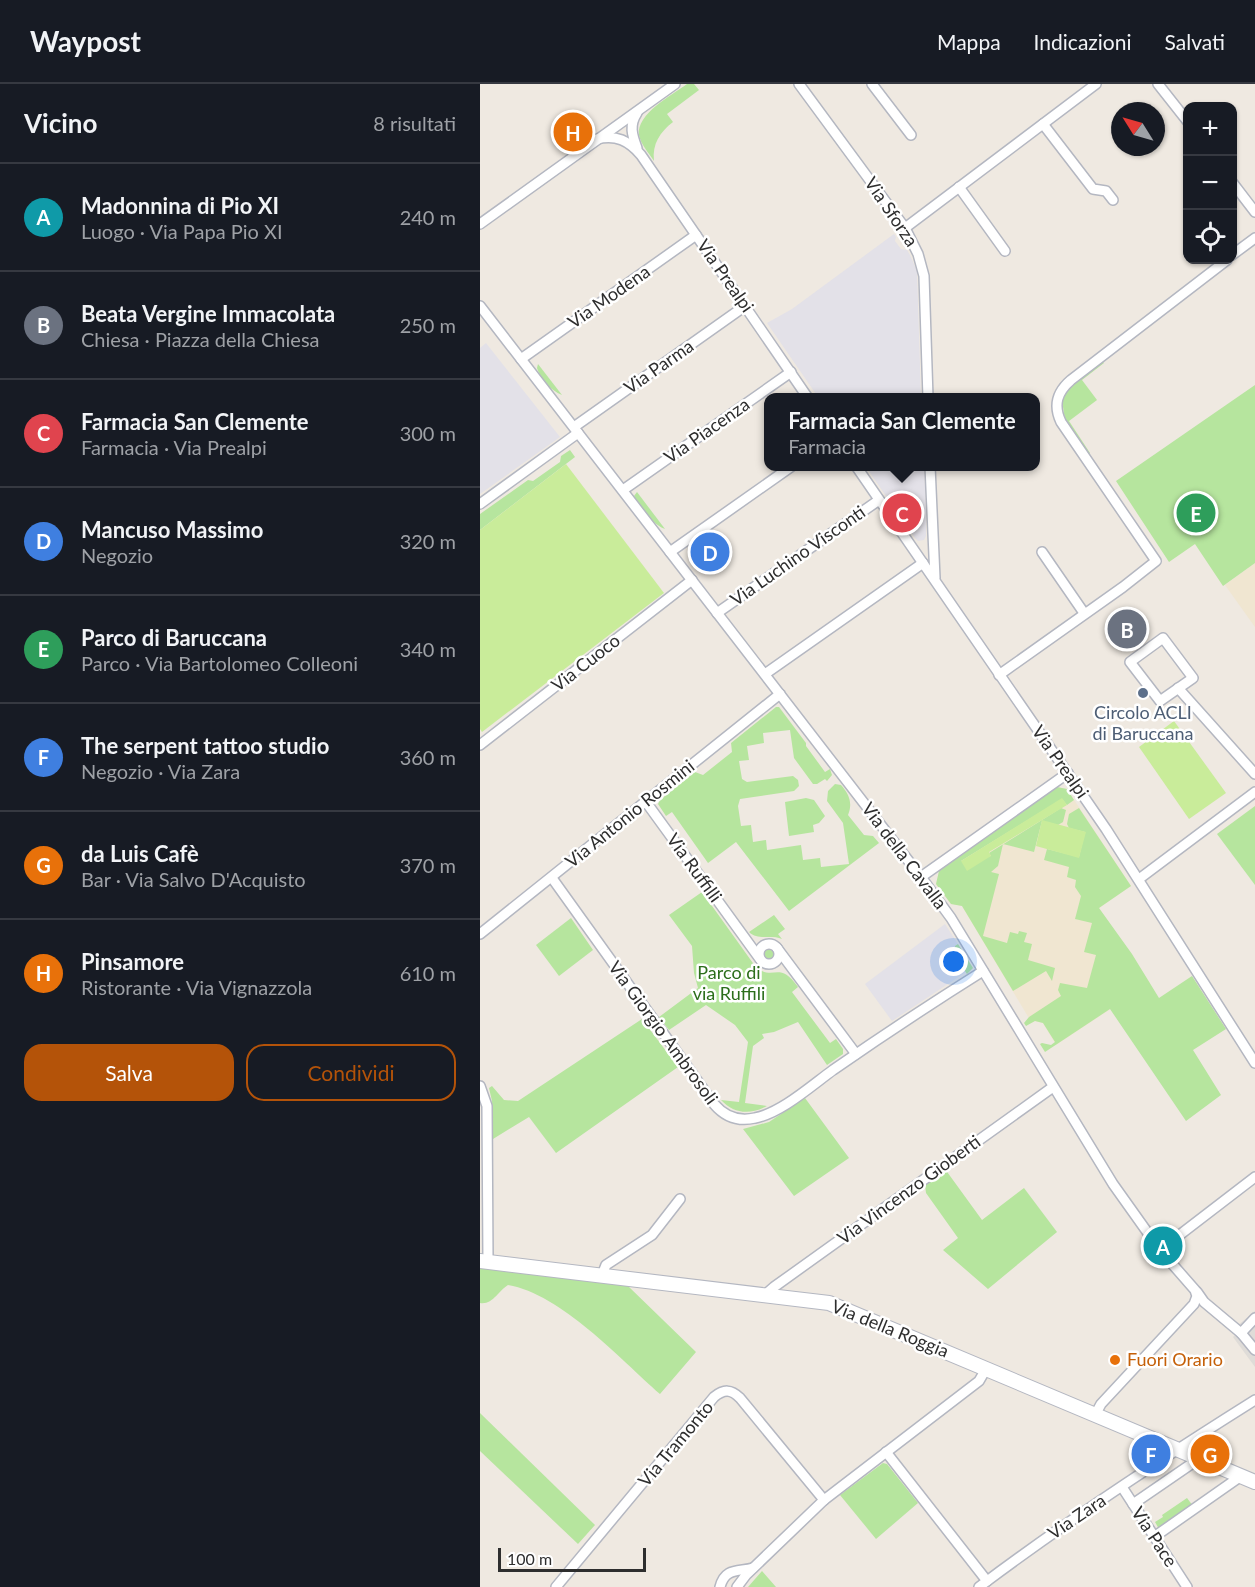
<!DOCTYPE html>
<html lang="it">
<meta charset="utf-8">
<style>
:root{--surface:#171b24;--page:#20242c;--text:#f1f3f6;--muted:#9ea1a6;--line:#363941;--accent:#b45309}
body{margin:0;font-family:Lato,sans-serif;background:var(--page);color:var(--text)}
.controls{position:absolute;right:18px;top:18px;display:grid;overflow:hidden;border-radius:12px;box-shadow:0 2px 4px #0004}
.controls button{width:54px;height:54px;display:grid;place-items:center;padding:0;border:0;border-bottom:2px solid var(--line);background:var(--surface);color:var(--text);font:30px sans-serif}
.compass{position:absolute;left:631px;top:18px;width:54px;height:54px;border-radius:50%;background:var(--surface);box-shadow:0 2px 4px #0004;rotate:307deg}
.scale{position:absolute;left:18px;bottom:15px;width:148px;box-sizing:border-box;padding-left:6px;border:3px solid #2e2e2e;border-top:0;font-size:16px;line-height:21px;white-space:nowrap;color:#2e2e2e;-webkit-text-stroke:4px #fff;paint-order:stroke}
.you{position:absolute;left:474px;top:878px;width:21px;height:21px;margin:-15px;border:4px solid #fff;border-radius:50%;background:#1a73e8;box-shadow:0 0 0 9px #1a73e833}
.badge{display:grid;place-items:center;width:39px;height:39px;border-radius:50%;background:var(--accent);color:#fff;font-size:20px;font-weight:700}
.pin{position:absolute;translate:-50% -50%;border:3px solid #fff;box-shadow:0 2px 6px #0006}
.popup{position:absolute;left:284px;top:309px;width:276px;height:78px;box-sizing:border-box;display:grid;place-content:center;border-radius:12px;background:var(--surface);filter:drop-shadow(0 2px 4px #0005);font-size:20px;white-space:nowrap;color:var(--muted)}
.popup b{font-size:22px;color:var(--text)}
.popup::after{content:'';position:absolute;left:50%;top:100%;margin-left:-12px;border:12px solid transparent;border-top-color:var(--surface)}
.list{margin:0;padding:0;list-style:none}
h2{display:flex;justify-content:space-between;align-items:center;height:78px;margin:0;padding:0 24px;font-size:26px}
h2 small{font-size:20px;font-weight:400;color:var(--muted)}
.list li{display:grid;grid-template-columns:39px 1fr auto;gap:18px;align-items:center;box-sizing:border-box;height:108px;padding:0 24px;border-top:2px solid var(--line)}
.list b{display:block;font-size:22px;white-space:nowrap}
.list p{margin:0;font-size:20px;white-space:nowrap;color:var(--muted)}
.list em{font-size:20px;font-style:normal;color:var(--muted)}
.actions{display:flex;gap:12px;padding:18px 24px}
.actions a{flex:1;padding:14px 0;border:2px solid var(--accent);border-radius:18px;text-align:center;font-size:21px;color:var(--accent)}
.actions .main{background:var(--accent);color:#fff}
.icon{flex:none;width:33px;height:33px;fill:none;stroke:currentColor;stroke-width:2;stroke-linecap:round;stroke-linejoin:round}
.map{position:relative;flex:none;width:775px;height:1503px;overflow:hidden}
header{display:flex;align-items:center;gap:36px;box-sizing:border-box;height:84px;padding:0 30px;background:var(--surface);border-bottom:2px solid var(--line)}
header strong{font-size:28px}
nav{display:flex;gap:33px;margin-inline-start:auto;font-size:21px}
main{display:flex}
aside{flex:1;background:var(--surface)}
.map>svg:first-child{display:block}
.industrial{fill:#e3e1e8}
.education{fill:#f0e6d1}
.green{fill:#b6e59e}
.pitch{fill:#c9ec9a}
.plaza{fill:#dfdcd8}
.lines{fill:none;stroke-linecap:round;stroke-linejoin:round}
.street-casing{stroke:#b4b7c1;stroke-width:12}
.secondary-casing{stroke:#b4b7c1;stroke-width:16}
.street{stroke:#fff;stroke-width:9}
.secondary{stroke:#fff;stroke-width:14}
.service-dot{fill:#5c6f8a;stroke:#fff;stroke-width:2}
.food-dot{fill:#e8710a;stroke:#fff;stroke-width:2}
.labels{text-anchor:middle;stroke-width:5;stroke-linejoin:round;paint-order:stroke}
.street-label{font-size:18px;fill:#2e2e2e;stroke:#fff}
.service-label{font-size:18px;fill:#4e5e75;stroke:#fff}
.park-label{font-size:18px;fill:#2c6e1b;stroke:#fff}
.food-label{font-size:18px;fill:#c56008;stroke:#fff;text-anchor:start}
</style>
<header>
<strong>Waypost</strong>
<nav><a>Mappa</a><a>Indicazioni</a><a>Salvati</a></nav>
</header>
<main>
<aside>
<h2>Vicino<small>8 risultati</small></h2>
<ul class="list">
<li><span class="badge" style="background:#0f9aa8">A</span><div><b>Madonnina di Pio XI</b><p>Luogo · Via Papa Pio XI</p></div><em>240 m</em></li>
<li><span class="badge" style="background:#6b7280">B</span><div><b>Beata Vergine Immacolata</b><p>Chiesa · Piazza della Chiesa</p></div><em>250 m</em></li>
<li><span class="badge" style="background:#e0444e">C</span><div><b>Farmacia San Clemente</b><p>Farmacia · Via Prealpi</p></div><em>300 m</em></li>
<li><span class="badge" style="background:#3f7fe0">D</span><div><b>Mancuso Massimo</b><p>Negozio</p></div><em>320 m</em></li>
<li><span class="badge" style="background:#2e9e5b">E</span><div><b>Parco di Baruccana</b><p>Parco · Via Bartolomeo Colleoni</p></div><em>340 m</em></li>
<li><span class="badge" style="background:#3f7fe0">F</span><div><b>The serpent tattoo studio</b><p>Negozio · Via Zara</p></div><em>360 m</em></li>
<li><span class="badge" style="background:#e8710a">G</span><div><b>da Luis Cafè</b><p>Bar · Via Salvo D'Acquisto</p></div><em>370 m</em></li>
<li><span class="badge" style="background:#e8710a">H</span><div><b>Pinsamore</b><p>Ristorante · Via Vignazzola</p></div><em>610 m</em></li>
</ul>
<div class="actions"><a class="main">Salva</a><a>Condividi</a></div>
</aside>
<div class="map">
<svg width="775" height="1503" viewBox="0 0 775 1503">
<rect width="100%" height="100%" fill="#efe9e1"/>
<g class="industrial">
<polygon points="414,150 416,153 415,157 421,165 427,166 430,171 437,187 441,313 338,313 287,239 312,225"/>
<polygon points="6,259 80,353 0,410 0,264"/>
<polygon points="386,383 444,383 446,427 446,452 444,456 438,457 435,454"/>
<polygon points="465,840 487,874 489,886 412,937 385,900"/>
</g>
<g class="education">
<polygon points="775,479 775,543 745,501"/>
<polygon points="577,703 587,705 651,802 619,824 670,899 576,961 563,939 550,936 482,822 471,820 456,800 459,787"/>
</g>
<g class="green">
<path d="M 207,0 L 214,0 L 219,6 L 187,30 L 193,38 C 180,48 172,60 174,77 C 169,69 161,61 159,51 C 156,30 192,11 207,0 Z"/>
<polygon points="623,278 624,279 602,296 617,316 589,337 610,369 608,370 585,336 582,316 588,305"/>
<path d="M 58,280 L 82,311 C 70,306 61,296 57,284 Z"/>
<polygon points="775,301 775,479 743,502 715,460 689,478 636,397"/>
<polygon points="90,366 95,373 0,446 0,430 48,396 53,397 80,378 81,372"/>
<path d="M 157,408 L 185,445 C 173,441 160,424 154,412 Z"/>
<path d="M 296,623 L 299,623 L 326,659 L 326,662 L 345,688 L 350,685 L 352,691 L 347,697 L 345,695 L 337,700 L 333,700 L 314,674 L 310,646 L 283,649 L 284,659 L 267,662 L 269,676 L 259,677 L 262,695 L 267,698 L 313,692 L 318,696 L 319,702 L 314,707 L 260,715 L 258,722 L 261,742 L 271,741 L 273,758 L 286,756 L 287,766 L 321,761 L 323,776 L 340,774 L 341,783 L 369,780 L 363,739 L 347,717 L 348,707 L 355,700 L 361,701 C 369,710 373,719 368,731 L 384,751 L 393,752 L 399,759 L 309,827 L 256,758 L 228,779 L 192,728 L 186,732 L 178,720 L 180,716 L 215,688 L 223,691 L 252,668 L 251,659 Z"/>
<polygon points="577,703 587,705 594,716 587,721 582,715 481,777 511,772 509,769 581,724 586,726 583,738 578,741 562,737 554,768 523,760 518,782 511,788 519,790 503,852 527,859 530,848 538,850 539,847 547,849 544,858 552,860 548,876 575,884 572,897 566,887 533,907 482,822 471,820 456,800 459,787"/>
<polygon points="326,714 334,716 345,732 339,739 333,741 334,748 309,752 305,718"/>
<polygon points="775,722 775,801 737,750"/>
<polygon points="599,724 651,802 619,824 652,870 679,914 712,892 746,945 713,966 741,1011 706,1037 630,925 565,968 560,960 562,959 571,961 575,958 563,939 555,937 546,942 544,939 549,933 581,912 578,906 580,899 607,904 616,871 604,868 612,839 595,835 601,812 595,803 596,796 587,793 589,783 564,776 567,765 599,773 605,748 589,744 587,740 589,730"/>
<path d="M 222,808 L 275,882 C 294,899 298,875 318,903 L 312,908 L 350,959 L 356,955 L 363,965 L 363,970 L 347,981 L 318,938 L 294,948 L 282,950 L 284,954 L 273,962 L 265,1019 L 287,1022 C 270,1031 254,1030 241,1016 L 259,1018 L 268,958 L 255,941 L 226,921 L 189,946 L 179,933 L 218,904 L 214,889 L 212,862 L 189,831 Z"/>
<path d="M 294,831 L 305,845 L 298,850 L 302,855 C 291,850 278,857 269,848 Z"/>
<polygon points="91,834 113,866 79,892 56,861"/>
<polygon points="478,860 493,884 487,890 476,874 475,862"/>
<circle cx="289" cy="870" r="8"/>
<polygon points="162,935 198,983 76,1069 49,1033 13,1055 12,1017 9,1004 12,1002 24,1016 38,1017"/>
<polygon points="325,1014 369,1074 314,1112 263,1045 289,1038"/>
<polygon points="465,1085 502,1136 544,1104 577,1148 508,1205 463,1166 478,1154 446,1109 445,1101"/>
<path d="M 7,1184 L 148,1198 L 148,1202 L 216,1268 L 180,1310 C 140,1275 81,1210 28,1201 C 18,1207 13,1221 0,1219 L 0,1185 Z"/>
<polygon points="0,1329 115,1441 98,1460 0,1367"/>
<polygon points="403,1379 407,1380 438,1419 396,1455 360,1411"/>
<polygon points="707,1414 713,1422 679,1445 675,1438 683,1433 682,1431"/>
<polygon points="282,1487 296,1503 268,1503"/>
</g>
<g class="pitch">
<polygon points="86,380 184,509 2,648 0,645 0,446"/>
<polygon points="694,637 746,709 709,735 659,663"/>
<polygon points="582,714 587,721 562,736 606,748 599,774 556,762 562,736 509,768 511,772 487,787 481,777"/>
</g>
<polygon class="plaza" points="775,1227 775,1283 753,1253 758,1248 757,1242"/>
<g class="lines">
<g class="street-casing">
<g id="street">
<polyline points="319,0 425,144 438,170 444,192 448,314"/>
<polyline points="392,0 431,51"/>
<polyline points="678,0 708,38"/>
<path d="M 157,29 C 149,41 152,51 157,64"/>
<polyline points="563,40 613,105 626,107 633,116"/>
<path d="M 117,55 C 136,50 149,57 161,71 L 328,314"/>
<polyline points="752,98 775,128"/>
<polyline points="479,103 525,167"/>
<polyline points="0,140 195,0"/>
<polyline points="425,144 616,0"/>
<polyline points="752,171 775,154"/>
<polyline points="0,222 441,793 471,834 633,1100 680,1166 715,1206 717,1212 714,1220 621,1320 615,1331"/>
<polyline points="41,275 216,151"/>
<polyline points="94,343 265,222"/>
<polyline points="376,382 626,745 775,979"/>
<polyline points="450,382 455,494"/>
<polyline points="143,406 311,288"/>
<polyline points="0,420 98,349"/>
<polyline points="190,468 312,382"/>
<polyline points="562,468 604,529"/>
<polyline points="237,529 399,416"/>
<polygon points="683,554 713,594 680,617 650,578"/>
<polyline points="285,590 443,479"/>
<path d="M 519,591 L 643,503 L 676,477 L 581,338 C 573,321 577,308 591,296 L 747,176"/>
<polyline points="698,604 775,690"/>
<polyline points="0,661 212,496"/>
<polyline points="166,718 280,875"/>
<polyline points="441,793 588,689"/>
<path d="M 72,794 L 234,1020 C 245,1033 258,1038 275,1034 C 301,1029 331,1002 353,986 C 402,952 452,919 503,887"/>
<polyline points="659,795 775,708"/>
<polyline points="0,850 300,610"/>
<circle cx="289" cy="870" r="10"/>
<polyline points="297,864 376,970"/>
<polyline points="0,1002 7,1022 8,1177"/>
<polyline points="680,1166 775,1093"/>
<polyline points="122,1191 126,1181 172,1151 200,1115"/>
<polyline points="717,1208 724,1218 761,1249"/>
<polyline points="286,1210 294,1203 573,1003"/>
<polyline points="775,1234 761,1249 775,1266"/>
<polyline points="406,1368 507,1497"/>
<polyline points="642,1403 707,1503"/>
<polyline points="653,1420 720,1374"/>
<polyline points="674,1453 761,1392"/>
<path d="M 76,1503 L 234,1313 C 244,1305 251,1305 260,1314 L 344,1416"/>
<path d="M 240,1503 C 245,1483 259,1488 273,1484"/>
<polyline points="257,1503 266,1491 344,1416 499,1297 506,1285"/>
<path d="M 499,1503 C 588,1436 681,1375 775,1316"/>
</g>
</g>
<g class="secondary-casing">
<polyline id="secondary" points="0,1177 349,1219 775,1398"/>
</g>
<use href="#street" class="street"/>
<use href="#secondary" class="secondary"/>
</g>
<circle class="service-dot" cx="663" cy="609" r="6"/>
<circle class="food-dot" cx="635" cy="1276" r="6"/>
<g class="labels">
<g class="street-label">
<text transform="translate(411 128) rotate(56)" y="6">Via Sforza</text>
<text transform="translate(245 192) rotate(55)" y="6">Via Prealpi</text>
<text transform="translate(129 213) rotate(-35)" y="6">Via Modena</text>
<text transform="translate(179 283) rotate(-35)" y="6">Via Parma</text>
<text transform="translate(227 347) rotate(-35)" y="6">Via Piacenza</text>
<text transform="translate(318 472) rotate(-35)" y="6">Via Luchino Visconti</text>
<text transform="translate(106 579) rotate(-38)" y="6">Via Cuoco</text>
<text transform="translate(580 678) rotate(55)" y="6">Via Prealpi</text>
<text transform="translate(150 730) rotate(-39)" y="6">Via Antonio Rosmini</text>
<text transform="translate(424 772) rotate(53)" y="6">Via della Cavalla</text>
<text transform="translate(214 784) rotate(54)" y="6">Via Ruffilli</text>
<text transform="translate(183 949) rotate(54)" y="6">Via Giorgio Ambrosoli</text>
<text transform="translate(429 1106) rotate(-36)" y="6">Via Vincenzo Gioberti</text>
<text transform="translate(410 1245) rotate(22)" y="6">Via della Roggia</text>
<text transform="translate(196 1360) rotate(-50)" y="6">Via Tramonto</text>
<text transform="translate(597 1433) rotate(-34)" y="6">Via Zara</text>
<text transform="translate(674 1453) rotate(57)" y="6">Via Pace</text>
</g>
<g class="service-label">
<text x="663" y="635">Circolo ACLI<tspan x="663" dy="21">di Baruccana</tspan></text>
</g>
<g class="park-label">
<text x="249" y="895">Parco di<tspan x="249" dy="21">via Ruffili</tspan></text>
</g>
<g class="food-label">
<text x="647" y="1282">Fuori Orario</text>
</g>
</g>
</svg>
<div class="controls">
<button>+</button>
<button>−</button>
<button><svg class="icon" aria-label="locate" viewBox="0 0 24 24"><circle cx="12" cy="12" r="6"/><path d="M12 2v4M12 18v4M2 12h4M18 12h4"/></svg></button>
</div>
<svg class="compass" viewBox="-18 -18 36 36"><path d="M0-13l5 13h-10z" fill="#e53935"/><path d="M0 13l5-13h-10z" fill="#9ea1a6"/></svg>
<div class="scale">100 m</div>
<div class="you"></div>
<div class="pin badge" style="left:683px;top:1162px;background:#0f9aa8">A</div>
<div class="pin badge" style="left:647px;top:545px;background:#6b7280">B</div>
<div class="pin badge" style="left:422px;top:429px;background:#e0444e">C</div>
<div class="popup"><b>Farmacia San Clemente</b>Farmacia</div>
<div class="pin badge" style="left:230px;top:468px;background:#3f7fe0">D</div>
<div class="pin badge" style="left:716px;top:429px;background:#2e9e5b">E</div>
<div class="pin badge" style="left:671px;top:1370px;background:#3f7fe0">F</div>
<div class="pin badge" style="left:730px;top:1370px;background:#e8710a">G</div>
<div class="pin badge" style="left:93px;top:48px;background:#e8710a">H</div>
</div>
</main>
